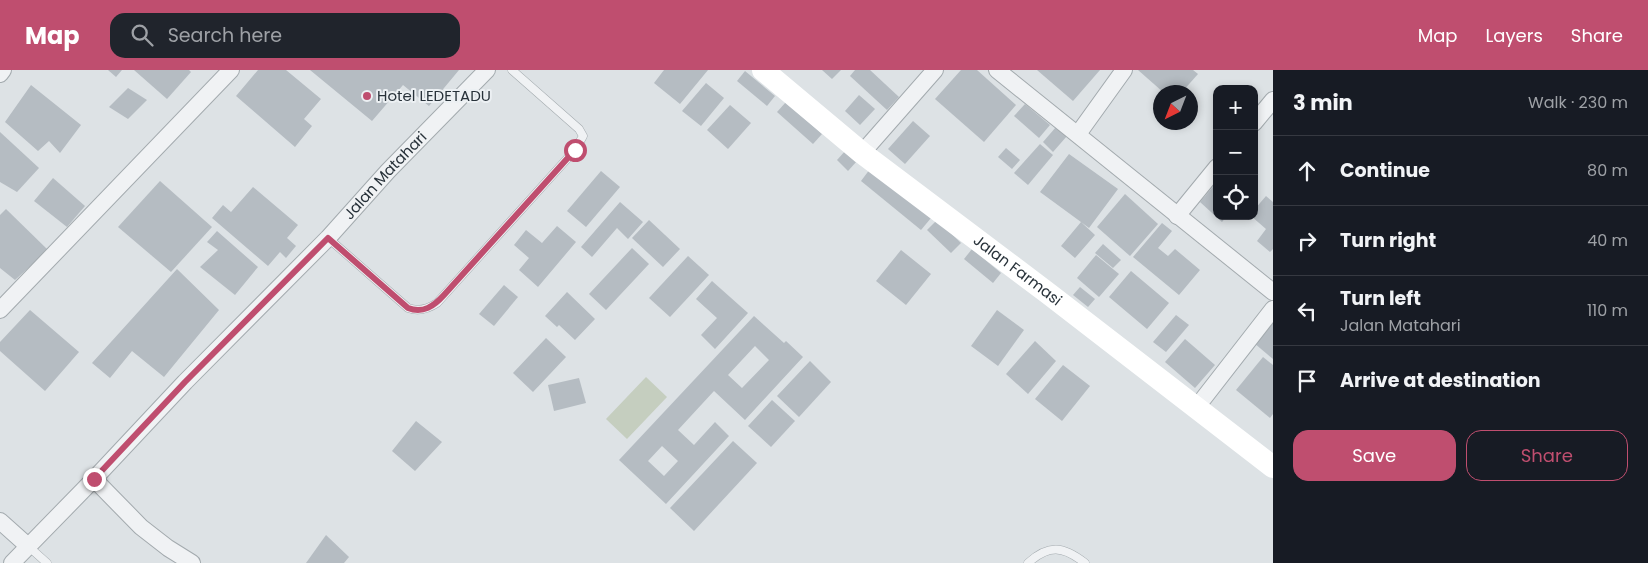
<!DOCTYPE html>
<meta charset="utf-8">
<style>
:root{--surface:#171b24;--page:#20242c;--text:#f1f3f6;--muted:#9ea1a6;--line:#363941;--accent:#bf4e6f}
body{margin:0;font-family:Poppins,sans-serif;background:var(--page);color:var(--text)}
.controls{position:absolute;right:15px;top:15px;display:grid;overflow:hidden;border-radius:10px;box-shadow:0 2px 8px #0003}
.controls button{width:45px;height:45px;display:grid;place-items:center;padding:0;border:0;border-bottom:1px solid var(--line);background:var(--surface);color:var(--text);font:25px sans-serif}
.compass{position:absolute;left:1153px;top:15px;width:45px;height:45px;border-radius:50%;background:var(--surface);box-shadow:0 2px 8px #0003;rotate:222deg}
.stop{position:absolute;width:15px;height:15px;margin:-11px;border:4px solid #bf4e6f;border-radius:50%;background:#fff}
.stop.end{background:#bf4e6f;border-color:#fff;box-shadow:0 1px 5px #0008}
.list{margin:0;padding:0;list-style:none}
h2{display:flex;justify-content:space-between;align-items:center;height:65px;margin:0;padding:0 20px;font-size:21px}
h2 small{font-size:16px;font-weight:400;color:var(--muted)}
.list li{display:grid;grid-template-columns:32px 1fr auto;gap:15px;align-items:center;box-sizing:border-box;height:70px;padding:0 20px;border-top:1px solid var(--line)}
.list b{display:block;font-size:19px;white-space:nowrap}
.list p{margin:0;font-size:16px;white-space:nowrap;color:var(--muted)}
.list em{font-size:16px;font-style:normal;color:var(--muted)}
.actions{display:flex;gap:10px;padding:15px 20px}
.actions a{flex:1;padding:11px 0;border:1px solid var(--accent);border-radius:15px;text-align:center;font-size:18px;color:var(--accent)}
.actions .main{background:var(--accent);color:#fff}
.icon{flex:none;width:28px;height:28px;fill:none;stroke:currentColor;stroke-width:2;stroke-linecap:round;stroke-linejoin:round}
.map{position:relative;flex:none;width:1273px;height:493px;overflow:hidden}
header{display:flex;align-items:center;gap:30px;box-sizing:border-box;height:70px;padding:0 25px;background:var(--accent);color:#fff}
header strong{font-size:24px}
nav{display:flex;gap:28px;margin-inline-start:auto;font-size:18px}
.search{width:350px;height:45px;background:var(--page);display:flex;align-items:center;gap:12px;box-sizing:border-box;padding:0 18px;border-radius:15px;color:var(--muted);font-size:19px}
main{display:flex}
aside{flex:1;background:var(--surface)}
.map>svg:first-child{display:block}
.green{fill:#c5cebf}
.building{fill:#b5bcc2;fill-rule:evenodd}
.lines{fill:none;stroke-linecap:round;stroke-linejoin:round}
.lane-casing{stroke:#a3aaae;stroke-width:9}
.street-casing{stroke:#a3aaae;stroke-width:18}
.lane{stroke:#f0f2f4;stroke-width:8}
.street{stroke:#f0f2f4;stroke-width:16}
.secondary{stroke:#fff;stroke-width:22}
.route{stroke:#bf4e6f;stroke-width:6}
.poi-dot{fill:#bf4e6f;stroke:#ecf0f3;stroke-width:2}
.labels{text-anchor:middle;stroke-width:4;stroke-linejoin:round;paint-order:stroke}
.poi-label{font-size:15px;fill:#28323a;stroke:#ecf0f3;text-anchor:start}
.street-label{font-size:15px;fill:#28323a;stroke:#ecf0f3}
</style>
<header>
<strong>Map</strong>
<div class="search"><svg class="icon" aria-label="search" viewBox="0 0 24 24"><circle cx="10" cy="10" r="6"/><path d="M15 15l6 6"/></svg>Search here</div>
<nav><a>Map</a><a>Layers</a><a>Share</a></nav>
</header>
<main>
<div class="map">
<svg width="1273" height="493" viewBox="0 0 1273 493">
<rect width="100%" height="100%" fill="#dde2e5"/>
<polygon class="green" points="646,307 667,327 627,369 606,349"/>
<g class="building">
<polygon points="108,0 122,0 116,7"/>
<polygon points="134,0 189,0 191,2 167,29"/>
<polygon points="258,0 286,0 321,29 304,49 312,56 295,77 236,26"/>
<polygon points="310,0 459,0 429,36 403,15 372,51"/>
<polygon points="664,0 708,0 680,34 654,13"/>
<polygon points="822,0 841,0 832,9"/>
<polygon points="855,0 870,0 899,27 887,40 850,6"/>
<polygon points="961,0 977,0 1016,35 984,72 935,29"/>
<polygon points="1037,0 1100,0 1073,31"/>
<polygon points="1138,0 1193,0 1198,4 1182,22 1163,22"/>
<polygon points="745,1 775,26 767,36 737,11"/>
<polygon points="706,13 724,28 701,56 682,41"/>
<polygon points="31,15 81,55 60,83 49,71 38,81 5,52"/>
<polygon points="128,18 147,30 128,49 109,37"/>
<polygon points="859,25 875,39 860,55 845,41"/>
<polygon points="786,32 822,64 813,74 777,42"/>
<polygon points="1025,34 1050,55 1039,68 1014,46"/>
<polygon points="730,35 751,53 728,79 707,60"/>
<polygon points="913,51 930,66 905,94 888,79"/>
<polygon points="1056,57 1067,66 1053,82 1043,72"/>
<polygon points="0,62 39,98 17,122 0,112"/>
<polygon points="1040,74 1053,85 1028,115 1014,103"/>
<polygon points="1006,78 1020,90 1012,99 998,87"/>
<polygon points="846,80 857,91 848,101 837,90"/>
<polygon points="1069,84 1118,119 1089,158 1081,152 1095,165 1075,188 1061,176 1081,152 1040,122"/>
<polygon points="870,99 931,148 921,160 861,111"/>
<polygon points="601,101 620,117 586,157 567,141"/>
<polygon points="53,108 85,136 67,157 34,131"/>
<polygon points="160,111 212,157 171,202 118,157"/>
<polygon points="1217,112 1217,146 1227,146 1222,152 1200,132"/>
<polygon points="253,117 298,155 287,168 296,176 286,188 280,182 268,196 212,148 223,135 231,142"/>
<polygon points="1125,124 1158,154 1130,186 1097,157"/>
<polygon points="1266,126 1273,132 1273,179 1270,182 1257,171 1266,159 1251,146 1254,146 1254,140"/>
<polygon points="620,132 643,152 628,169 617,158 592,187 581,177"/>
<polygon points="6,139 48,180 15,210 0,198 0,145"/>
<polygon points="649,150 680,179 663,197 632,168"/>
<polygon points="937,150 961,173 951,183 927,160"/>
<polygon points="1162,153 1172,161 1158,178 1168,186 1175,179 1200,200 1179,225 1133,187"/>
<polygon points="557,156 576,172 538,217 519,200 529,188 514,175 526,160 542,173"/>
<polygon points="217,161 258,197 235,225 200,197 218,180 207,172"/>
<polygon points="1103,174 1121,190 1113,198 1095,183"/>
<polygon points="632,178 649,194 606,240 589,224"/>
<polygon points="972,179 1001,203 993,213 964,189"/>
<polygon points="901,180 931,204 906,235 876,211"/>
<polygon points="1096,185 1119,204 1099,227 1077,208"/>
<polygon points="688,186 709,205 670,247 649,228"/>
<polygon points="177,199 219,240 164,307 132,281 110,308 92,293"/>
<polygon points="1131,201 1169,233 1147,259 1109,227"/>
<polygon points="712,211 748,243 715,279 701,265 717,248 696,229"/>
<polygon points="504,215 518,227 494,256 479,244"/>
<polygon points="1080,217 1095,229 1088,237 1073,225"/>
<polygon points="567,222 595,249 575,270 559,255 557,257 545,246"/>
<polygon points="30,240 79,282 45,321 0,281 0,272"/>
<polygon points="997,240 1024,260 998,296 971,276"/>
<polygon points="1176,245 1189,255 1166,282 1153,272"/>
<path d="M 754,246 L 784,273 L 786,271 L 803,287 L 745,350 L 714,321 L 678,360 L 694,375 L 715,352 L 729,366 L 666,434 L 619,390 ZM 755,276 L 769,290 L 742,318 L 728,305 ZM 662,376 L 678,391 L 664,406 L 648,391 Z"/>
<polygon points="1273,251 1273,289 1254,273"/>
<polygon points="546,268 566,287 533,322 513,303"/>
<polygon points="1185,269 1215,295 1195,318 1165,292"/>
<polygon points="1035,271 1056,291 1028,324 1006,304"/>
<polygon points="1263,287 1273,295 1273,344 1270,348 1236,320"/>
<polygon points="810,291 831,312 799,347 777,326"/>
<polygon points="1063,295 1090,316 1062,351 1035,329"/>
<polygon points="579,308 586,333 554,341 548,315"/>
<polygon points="772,330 795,351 771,377 748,356"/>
<polygon points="416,351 442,372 415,401 392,381"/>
<polygon points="733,371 757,393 694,461 670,438"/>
<polygon points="326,465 349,487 344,493 306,493"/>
</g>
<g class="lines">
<g class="lane-casing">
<g id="lane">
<path d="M 328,168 L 408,238 C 419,242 428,239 437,233 L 575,80 L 583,66 L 579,59 L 512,0"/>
<polyline points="28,476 47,493"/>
<path d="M 1028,493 C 1049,474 1063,476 1085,493"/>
</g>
</g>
<g class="street-casing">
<g id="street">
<polyline points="997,0 1273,222"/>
<polyline points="0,4 3,0"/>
<polyline points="1254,53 1273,30"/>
<polyline points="1078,64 1124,0"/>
<polyline points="862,83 935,0"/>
<polyline points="1177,146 1217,97"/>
<polyline points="0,240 231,0"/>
<polyline points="1196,338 1273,239"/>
<polyline points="94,409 141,457 168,478 192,493"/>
<polyline points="0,451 28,476"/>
<path id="s1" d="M 12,493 L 94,409 L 185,312 L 328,168 L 388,101 L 487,0"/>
</g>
</g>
<use href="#lane" class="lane"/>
<use href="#street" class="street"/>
<path class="secondary" id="s2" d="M 763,0 L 862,83 L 1049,224 L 1273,397"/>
</g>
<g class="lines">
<path class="route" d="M 94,409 L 185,312 L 328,168 L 408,238 C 423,244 434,236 444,225 L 575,80"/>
</g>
<circle class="poi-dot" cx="367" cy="26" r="5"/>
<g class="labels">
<g class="poi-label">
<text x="377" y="31">Hotel LEDETADU</text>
</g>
<g class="street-label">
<text dy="5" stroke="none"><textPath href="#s1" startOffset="538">Jalan Matahari</textPath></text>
<text dy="5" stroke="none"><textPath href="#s2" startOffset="324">Jalan Farmasi</textPath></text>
</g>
</g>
</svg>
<div class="controls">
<button>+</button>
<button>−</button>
<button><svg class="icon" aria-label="locate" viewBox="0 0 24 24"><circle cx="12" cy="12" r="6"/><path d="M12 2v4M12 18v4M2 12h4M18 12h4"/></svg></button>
</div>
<svg class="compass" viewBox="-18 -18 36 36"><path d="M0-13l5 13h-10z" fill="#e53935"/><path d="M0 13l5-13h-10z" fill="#9ea1a6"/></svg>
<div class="stop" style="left:575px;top:80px"></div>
<div class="stop end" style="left:94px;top:409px"></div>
</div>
<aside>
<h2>3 min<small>Walk · 230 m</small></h2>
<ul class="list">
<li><svg class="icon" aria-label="ahead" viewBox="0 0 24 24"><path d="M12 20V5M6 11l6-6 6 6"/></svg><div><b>Continue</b></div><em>80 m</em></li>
<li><svg class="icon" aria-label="right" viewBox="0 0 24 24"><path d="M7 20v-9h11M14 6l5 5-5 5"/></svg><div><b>Turn right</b></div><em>40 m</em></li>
<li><svg class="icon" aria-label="left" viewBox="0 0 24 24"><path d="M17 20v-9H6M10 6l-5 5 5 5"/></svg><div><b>Turn left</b><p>Jalan Matahari</p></div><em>110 m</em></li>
<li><svg class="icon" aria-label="arrive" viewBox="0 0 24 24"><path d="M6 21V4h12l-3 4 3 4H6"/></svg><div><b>Arrive at destination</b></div></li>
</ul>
<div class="actions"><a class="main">Save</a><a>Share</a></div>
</aside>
</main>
